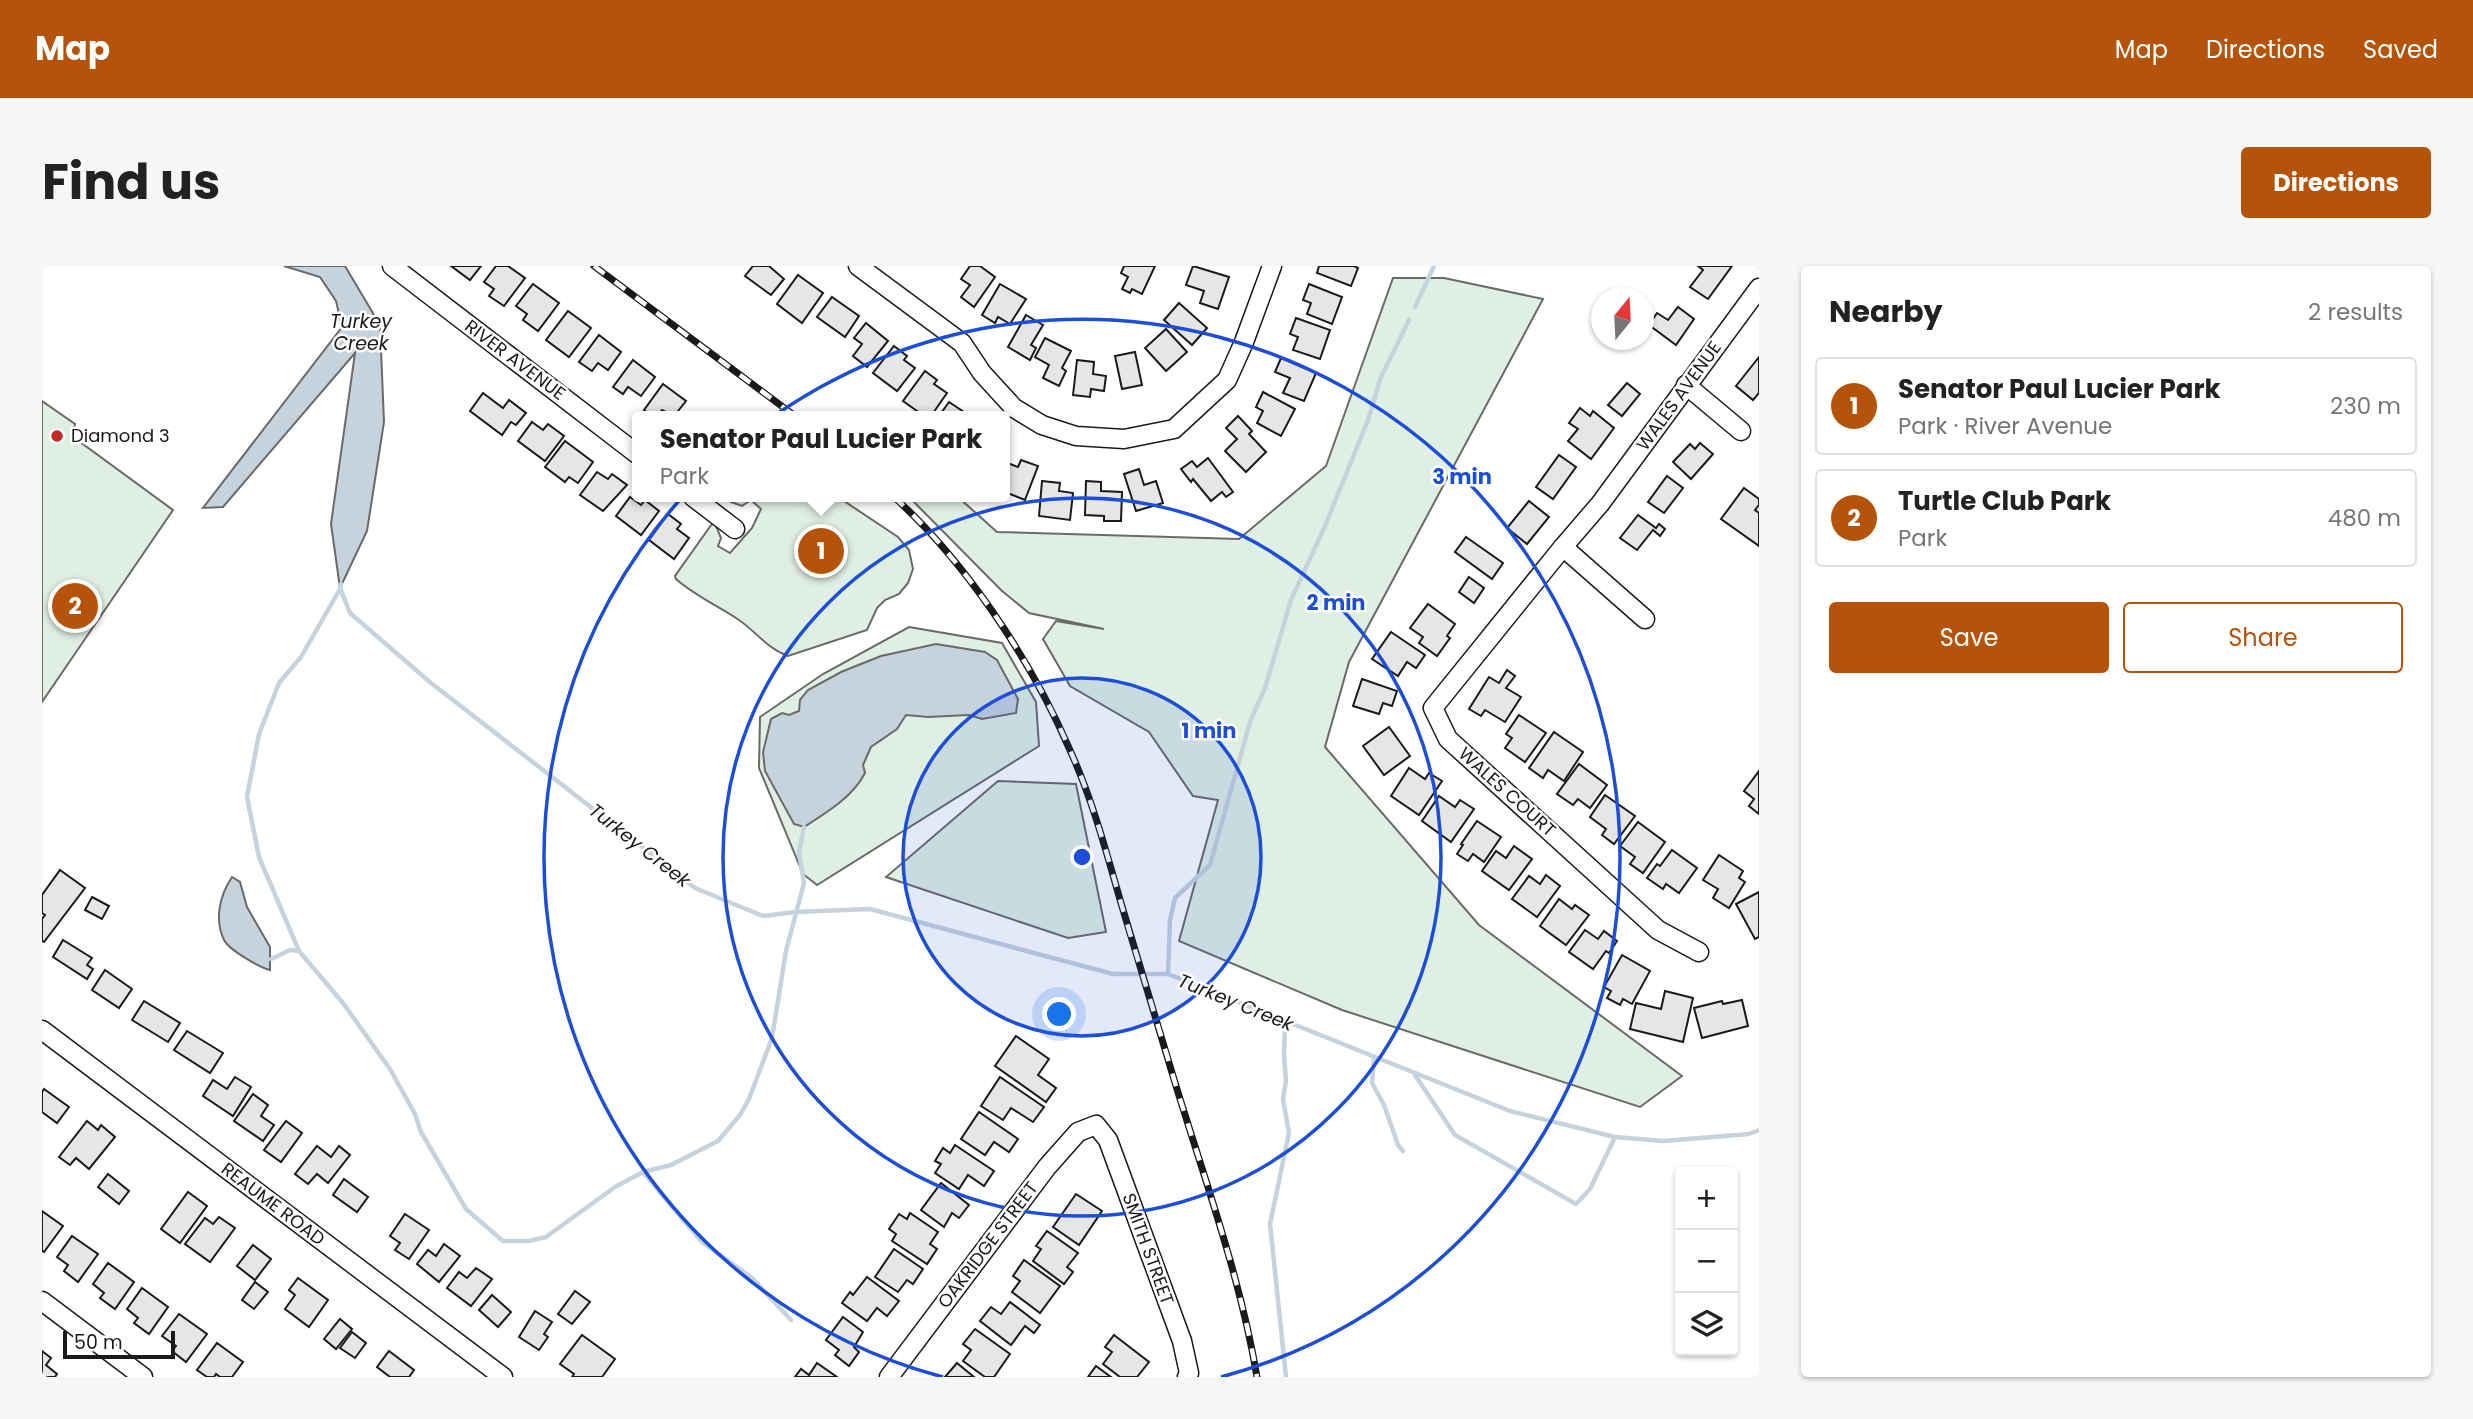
<!DOCTYPE html>
<meta charset="utf-8">
<style>
:root{--surface:#fff;--page:#f6f6f6;--text:#222;--muted:#767676;--line:#e0e0e0;--accent:#b45309}
body{margin:0;font-family:Poppins,sans-serif;background:var(--page);color:var(--text)}
.controls{position:absolute;right:21px;bottom:21px;display:grid;overflow:hidden;border-radius:7px;box-shadow:0 2px 5px #0004}
.controls button{width:63px;height:63px;display:grid;place-items:center;padding:0;border:0;border-bottom:2px solid var(--line);background:var(--surface);color:var(--text);font:35px sans-serif}
.compass{position:absolute;left:1549px;top:21px;width:63px;height:63px;border-radius:50%;background:var(--surface);box-shadow:0 2px 5px #0004;rotate:18deg}
.scale{position:absolute;left:21px;bottom:18px;width:112px;box-sizing:border-box;padding-left:7px;border:4px solid #1a1a1a;border-top:0;font-size:19px;line-height:24px;white-space:nowrap;color:#1a1a1a;-webkit-text-stroke:5px #fff;paint-order:stroke}
.you{position:absolute;left:1018px;top:749px;width:24px;height:24px;margin:-18px;border:5px solid #fff;border-radius:50%;background:#1a73e8;box-shadow:0 0 0 10px #1a73e833}
.badge{display:grid;place-items:center;width:46px;height:46px;border-radius:50%;background:var(--accent);color:#fff;font-size:23px;font-weight:700}
.pin{position:absolute;translate:-50% -50%;border:4px solid #fff;box-shadow:0 2px 7px #0006}
.popup{position:absolute;left:590px;top:145px;width:378px;height:91px;box-sizing:border-box;display:grid;place-content:center;border-radius:7px;background:var(--surface);filter:drop-shadow(0 2px 5px #0005);font-size:23px;white-space:nowrap;color:var(--muted)}
.popup b{font-size:26px;color:var(--text)}
.popup::after{content:'';position:absolute;left:50%;top:100%;margin-left:-14px;border:14px solid transparent;border-top-color:var(--surface)}
.list{margin:0;padding:0;list-style:none}
h2{display:flex;justify-content:space-between;align-items:center;height:91px;margin:0;padding:0 28px;font-size:30px}
h2 small{font-size:23px;font-weight:400;color:var(--muted)}
.list li{display:grid;grid-template-columns:46px 1fr auto;gap:21px;align-items:center;box-sizing:border-box;height:98px;margin:0 14px 14px;padding:0 14px;border:2px solid var(--line);border-radius:7px}
.list b{display:block;font-size:26px;white-space:nowrap}
.list p{margin:0;font-size:23px;white-space:nowrap;color:var(--muted)}
.list em{font-size:23px;font-style:normal;color:var(--muted)}
.actions{display:flex;gap:14px;padding:21px 28px}
.actions a{flex:1;padding:16px 0;border:2px solid var(--accent);border-radius:7px;text-align:center;font-size:24px;color:var(--accent)}
.actions .main{background:var(--accent);color:#fff}
.icon{flex:none;width:38px;height:38px;fill:none;stroke:currentColor;stroke-width:2;stroke-linecap:round;stroke-linejoin:round}
.map{position:relative;flex:none;width:1717px;height:1111px;overflow:hidden;border-radius:7px}
header{display:flex;align-items:center;gap:42px;box-sizing:border-box;height:98px;padding:0 35px;background:var(--accent);color:#fff}
header strong{font-size:33px}
nav{display:flex;gap:38px;margin-inline-start:auto;font-size:24px}
.intro{display:flex;align-items:center;justify-content:space-between;box-sizing:border-box;height:168px;padding:0 42px}
h1{margin:0;font-size:49px}
.button{padding:18px 32px;border-radius:7px;background:var(--accent);color:#fff;font-size:24px;font-weight:700}
main{display:flex;gap:42px;padding:0 42px}
aside{flex:1;background:var(--surface);border-radius:7px;box-shadow:0 2px 5px #0004}
.map>svg:first-child{display:block}
.green{fill:#e0efe3;stroke:#6a6a6a;stroke-width:2}
.water{fill:#c6d2dc;stroke:#6a6a6a;stroke-width:2}
.lines{fill:none;stroke-linecap:round;stroke-linejoin:round}
.stream{stroke:#c6d2dc;stroke-width:4.5}
.building{fill:#e6e6e6;stroke:#1a1a1a;stroke-width:2}
.minor-casing{stroke:#1a1a1a;stroke-width:21}
.minor{stroke:#fff;stroke-width:18}
.rail-casing{stroke:#1a1a1a;stroke-width:7}
.rail{stroke:#fff;stroke-width:4.5;stroke-dasharray:13;stroke-linecap:butt}
.ring{fill:none;stroke:#1d4ed8;stroke-width:3.5}
.poi-dot{fill:#c62828;stroke:#fff;stroke-width:2.5}
.labels{text-anchor:middle;stroke-width:5;stroke-linejoin:round;paint-order:stroke}
.street-label{font-size:18px;fill:#1a1a1a;stroke:#fff}
.poi-label{font-size:18px;fill:#1a1a1a;stroke:#fff;text-anchor:start}
.water-label{font-size:19px;font-style:italic;fill:#1a1a1a;stroke:#fff}
.centre{fill:#1d4ed8;stroke:#fff;stroke-width:3.5}
.ring-label{font-size:21px;text-anchor:middle;font-weight:bold;fill:#1d4ed8;stroke:#fff;stroke-width:5;stroke-linejoin:round;paint-order:stroke}
</style>
<header>
<strong>Map</strong>
<nav><a>Map</a><a>Directions</a><a>Saved</a></nav>
</header>
<div class="intro"><h1>Find us</h1><a class="button">Directions</a></div>
<main>
<div class="map">
<svg width="1717" height="1111" viewBox="0 0 1717 1111">
<rect width="100%" height="100%" fill="#fff"/>
<g class="green">
<polygon points="1351,12 1402,12 1501,33 1307,396 1283,481 1437,659 1640,810 1598,841 1300,744 1137,675 1176,534 1151,530 1107,466 1028,420 1001,373 1014,355 1062,363 987,347 960,325 867,231 916,231 955,266 1197,273 1284,200"/>
<polygon points="0,135 33,158 30,170 131,244 0,436"/>
<path d="M 693,231 L 796,231 L 856,271 L 867,284 L 871,303 L 866,317 L 857,328 L 843,334 L 835,342 L 825,364 L 746,390 C 725,383 712,363 694,352 C 674,339 652,329 634,313 L 633,310 L 672,255 L 679,272 L 676,280 L 688,287 L 710,262 L 719,243 L 709,234 L 700,240 L 689,236 Z"/>
<polygon points="867,361 960,377 994,436 997,480 775,619 761,608 717,502 718,451 781,408"/>
<polygon points="956,515 1034,518 1064,666 1026,672 844,611"/>
</g>
<g class="water">
<polygon points="242,0 303,0 338,59 342,156 325,265 298,322 289,258 313,87 181,241 161,242 300,61 294,35 278,11"/>
<path d="M 894,378 L 943,386 L 955,394 L 976,433 L 974,447 L 940,453 L 927,449 L 886,451 L 864,449 L 855,463 L 829,481 L 821,499 L 823,507 C 811,531 784,547 762,561 L 752,558 L 723,505 L 721,486 L 729,453 L 740,447 L 747,449 L 757,445 L 758,434 L 766,424 L 799,406 L 839,390 Z"/>
<path d="M 190,611 L 198,616 L 205,641 L 228,681 L 228,704 C 217,701 187,684 182,674 C 172,653 178,629 190,611 Z"/>
</g>
<g class="lines">
<g class="stream">
<polyline points="1373,41 1392,0"/>
<polyline points="299,318 298,322 308,347 389,417 653,622 721,650 753,646 828,643 1071,708 1126,708 1468,845 1573,871 1621,875 1707,868 1717,864"/>
<polyline points="298,323 259,391 237,417 217,468 205,531 217,591 257,685 301,737 348,803 373,848 379,866 424,943 461,975 487,975 504,971 573,921 601,906 629,899 676,875 698,849 707,833 730,772 744,685 762,617 757,586 762,561"/>
<polyline points="229,693 248,684 257,685"/>
<polyline points="1126,708 1128,654 1133,632 1168,599 1208,456 1223,422 1249,334 1283,260 1326,154 1339,111 1367,54"/>
<polyline points="1243,756 1242,791 1244,815 1241,833 1247,867 1228,958 1244,1111"/>
<polyline points="1332,792 1330,817 1342,839 1356,879 1361,885"/>
<polyline points="1373,809 1413,869 1534,938 1548,923 1573,871"/>
<polyline points="601,906 660,976 710,1012 749,1054"/>
</g>
</g>
<g class="building">
<polygon points="409,0 439,0 428,14"/>
<polygon points="454,0 466,0 483,12 462,40 447,30 452,23 442,16"/>
<polygon points="711,0 727,0 742,13 729,29 703,10"/>
<polygon points="928,0 938,0 953,11 932,41 919,31 928,19 919,13"/>
<polygon points="1082,0 1113,0 1100,28 1090,23 1088,27 1080,23 1086,11 1079,7"/>
<polygon points="1151,0 1187,11 1176,43 1158,37 1162,25 1144,19"/>
<polygon points="1277,0 1312,0 1316,2 1309,20 1275,7"/>
<polygon points="1656,0 1690,0 1666,33 1648,21 1661,4"/>
<polygon points="756,9 781,27 760,57 735,38"/>
<polygon points="491,18 517,37 496,65 481,54 485,48 474,40"/>
<polygon points="958,18 984,33 968,58 956,51 953,57 940,49"/>
<polygon points="1267,18 1300,31 1290,58 1265,48 1269,37 1261,34"/>
<polygon points="790,31 817,50 803,71 775,51"/>
<polygon points="1137,37 1165,62 1150,79 1122,54"/>
<polygon points="1636,41 1652,53 1634,79 1607,59 1615,47 1626,54"/>
<polygon points="526,45 549,62 527,91 504,74"/>
<polygon points="984,49 1001,59 989,79 994,82 988,94 966,81"/>
<polygon points="1254,52 1288,64 1278,93 1251,84 1256,71 1248,68"/>
<polygon points="824,57 846,75 825,101 811,90 820,78 812,72"/>
<polygon points="1124,63 1145,86 1124,105 1103,82"/>
<polygon points="557,69 579,86 566,104 556,97 550,105 537,96"/>
<polygon points="1003,72 1029,85 1020,102 1024,105 1017,120 1001,112 1007,99 993,91"/>
<polygon points="852,80 865,90 862,94 873,102 855,125 831,107"/>
<polygon points="1093,86 1100,119 1080,123 1073,90"/>
<polygon points="1717,91 1717,127 1711,134 1694,120"/>
<polygon points="1239,92 1274,107 1262,135 1241,127 1248,112 1233,106"/>
<polygon points="591,94 613,111 599,130 586,121 581,128 571,121"/>
<polygon points="1035,94 1052,96 1051,108 1064,110 1062,125 1049,123 1048,131 1031,129"/>
<polygon points="883,105 895,114 892,118 905,127 889,150 882,150 861,135"/>
<polygon points="1585,117 1598,128 1580,150 1566,139"/>
<polygon points="621,118 644,135 632,150 620,144 616,150 610,150 602,144"/>
<polygon points="1221,126 1253,143 1239,170 1215,157 1221,145 1214,141"/>
<polygon points="441,127 461,142 467,134 484,147 474,159 469,156 460,169 428,145"/>
<polygon points="907,136 928,150 897,150"/>
<polygon points="1538,142 1548,150 1551,145 1572,162 1549,193 1526,175 1536,163 1527,157"/>
<polygon points="1196,150 1210,165 1207,168 1224,186 1204,206 1183,185 1195,173 1184,162"/>
<polygon points="490,156 501,164 506,158 522,170 503,195 476,175"/>
<polygon points="523,175 551,196 536,217 527,211 523,216 503,201"/>
<polygon points="1658,177 1671,188 1649,213 1631,196 1648,178 1653,183"/>
<polygon points="1517,189 1534,201 1511,233 1494,221"/>
<polygon points="1166,192 1191,226 1184,231 1180,226 1169,235 1151,213 1149,216 1139,203 1150,195 1155,201"/>
<polygon points="979,194 996,200 983,234 963,226 963,196 976,201"/>
<polygon points="1097,203 1102,219 1114,215 1121,237 1094,245 1082,208"/>
<polygon points="555,206 566,213 570,208 585,219 561,245 538,229"/>
<polygon points="1625,210 1641,222 1622,247 1606,236"/>
<polygon points="1000,215 1018,217 1017,225 1031,227 1028,254 997,250"/>
<polygon points="1044,215 1059,216 1059,225 1080,226 1079,255 1062,255 1062,250 1043,249"/>
<polygon points="1702,222 1717,233 1717,239 1713,244 1717,247 1717,280 1679,253"/>
<polygon points="588,231 599,239 603,234 617,245 599,269 574,250"/>
<polygon points="1487,235 1507,251 1485,278 1465,262"/>
<polygon points="626,248 639,258 635,263 647,272 632,293 607,274"/>
<polygon points="1596,249 1614,262 1617,258 1623,263 1618,270 1611,264 1595,284 1578,272"/>
<polygon points="1424,271 1461,297 1450,313 1413,286"/>
<polygon points="1427,311 1442,322 1432,337 1417,326"/>
<polygon points="1386,338 1413,358 1405,370 1408,372 1395,390 1377,377 1381,371 1368,362"/>
<polygon points="1349,366 1383,389 1374,402 1365,396 1356,410 1330,393"/>
<polygon points="1465,404 1473,410 1464,422 1479,431 1463,456 1443,444 1439,450 1427,443 1447,411 1457,417"/>
<polygon points="1320,413 1355,425 1350,440 1341,437 1337,448 1311,440"/>
<polygon points="1477,449 1504,467 1483,496 1463,482 1470,472 1464,468"/>
<polygon points="1347,461 1368,490 1342,509 1321,480"/>
<polygon points="1512,466 1541,486 1522,515 1506,504 1501,512 1487,502"/>
<polygon points="1537,498 1565,519 1548,542 1536,533 1531,539 1515,528"/>
<polygon points="1367,502 1383,513 1387,507 1400,515 1377,549 1349,530"/>
<polygon points="1717,505 1717,548 1707,540 1712,533 1702,525"/>
<polygon points="1563,529 1593,550 1572,578 1560,569 1564,563 1548,551"/>
<polygon points="1397,530 1413,541 1418,534 1432,543 1409,576 1380,555"/>
<polygon points="1435,555 1459,571 1442,596 1431,588 1426,595 1415,588 1421,579 1419,578"/>
<polygon points="1596,556 1623,576 1601,607 1588,598 1593,591 1578,580"/>
<polygon points="1472,580 1490,593 1467,624 1440,605 1454,585 1464,592"/>
<polygon points="1630,584 1655,602 1637,627 1624,618 1621,623 1605,612 1615,598 1618,600"/>
<polygon points="1677,589 1701,605 1697,612 1703,616 1687,642 1671,632 1676,623 1661,614"/>
<polygon points="18,604 43,622 2,676 0,675 0,653 3,649 0,647 0,629"/>
<polygon points="1504,609 1518,620 1495,651 1470,633 1487,610 1498,618"/>
<polygon points="1717,626 1717,671 1713,673 1694,638"/>
<polygon points="50,631 67,640 60,653 43,644"/>
<polygon points="1517,633 1530,643 1533,639 1547,649 1524,679 1498,660"/>
<polygon points="1543,664 1556,673 1562,665 1575,675 1567,687 1564,685 1551,703 1527,686"/>
<polygon points="21,674 50,692 45,699 51,703 45,713 11,691"/>
<polygon points="1580,689 1608,705 1590,738 1581,733 1578,739 1565,732 1569,725 1562,721"/>
<polygon points="63,704 90,723 77,742 50,724"/>
<polygon points="1623,725 1651,732 1641,776 1588,763 1594,737 1619,743"/>
<polygon points="1700,734 1706,760 1660,772 1652,742 1680,735 1681,738"/>
<polygon points="102,735 138,757 126,776 90,754"/>
<polygon points="145,765 181,787 168,807 132,784"/>
<polygon points="974,770 1007,793 996,809 1014,822 1004,836 953,800"/>
<polygon points="193,811 209,821 191,850 161,830 171,814 185,823"/>
<polygon points="958,811 1002,841 991,856 969,842 961,854 939,840"/>
<polygon points="2,823 27,841 15,857 0,846 0,826"/>
<polygon points="211,828 226,839 219,850 232,859 221,875 192,855"/>
<polygon points="937,846 976,873 967,886 952,876 943,889 919,873"/>
<polygon points="45,855 56,864 59,859 73,871 47,903 34,892 28,899 17,891"/>
<polygon points="244,855 260,867 239,896 222,884"/>
<polygon points="913,879 952,905 942,920 926,909 917,923 893,907 899,898 893,895 901,882 908,887"/>
<polygon points="275,880 289,891 297,880 308,889 286,917 275,908 266,918 253,908"/>
<polygon points="66,908 87,925 77,938 56,921"/>
<polygon points="302,913 326,931 315,946 291,929"/>
<polygon points="899,917 927,939 917,952 910,947 902,961 879,944"/>
<polygon points="146,926 165,940 138,977 119,963"/>
<polygon points="1034,928 1060,945 1037,979 1011,961"/>
<polygon points="0,945 21,960 2,986 0,985"/>
<polygon points="868,947 896,966 888,978 895,983 885,998 850,975 854,968 847,963 857,948 865,953"/>
<polygon points="363,948 387,964 367,993 353,984 358,977 348,970"/>
<polygon points="177,951 193,962 168,996 143,978 163,952 171,958"/>
<polygon points="1005,965 1036,987 1025,1001 1031,1006 1022,1018 991,995 999,983 994,980"/>
<polygon points="30,970 56,988 36,1016 22,1005 26,999 15,991"/>
<polygon points="402,978 418,990 397,1016 375,998 386,984 394,990"/>
<polygon points="211,979 229,993 213,1014 195,1000"/>
<polygon points="852,983 881,1003 871,1018 865,1014 856,1026 833,1011"/>
<polygon points="982,994 1018,1020 998,1047 970,1026 978,1015 971,1010"/>
<polygon points="66,997 92,1016 73,1043 58,1032 62,1027 51,1018"/>
<polygon points="434,1002 450,1013 429,1040 405,1022 417,1006 425,1012"/>
<polygon points="825,1011 857,1035 845,1050 835,1042 825,1055 800,1037 808,1026 811,1029"/>
<polygon points="256,1012 286,1034 267,1061 243,1043 253,1029 247,1024"/>
<polygon points="213,1016 226,1026 212,1043 200,1034"/>
<polygon points="100,1022 126,1041 107,1068 92,1057 96,1052 85,1043"/>
<polygon points="533,1025 548,1036 530,1058 516,1048"/>
<polygon points="450,1029 469,1046 456,1061 437,1044"/>
<polygon points="968,1036 998,1059 992,1067 983,1060 969,1079 938,1055 949,1041 959,1048"/>
<polygon points="493,1045 510,1056 502,1068 506,1071 497,1084 477,1071"/>
<polygon points="137,1048 165,1068 144,1096 130,1085 134,1080 120,1070"/>
<polygon points="801,1051 821,1066 812,1081 817,1086 807,1100 793,1089 797,1084 784,1074"/>
<polygon points="298,1053 310,1063 294,1083 282,1073"/>
<polygon points="933,1063 968,1088 952,1111 943,1111 921,1095 929,1084 921,1078"/>
<polygon points="310,1066 324,1077 313,1092 298,1082"/>
<polygon points="540,1069 573,1093 560,1111 530,1111 532,1108 518,1098"/>
<polygon points="1072,1069 1107,1096 1095,1111 1078,1111 1061,1098 1070,1086 1063,1081"/>
<polygon points="175,1077 201,1096 190,1111 178,1111 174,1108 172,1111 165,1111 155,1104"/>
<polygon points="0,1085 9,1092 4,1099 15,1108 13,1111 0,1111"/>
<polygon points="347,1085 372,1104 367,1111 348,1111 335,1101"/>
<polygon points="775,1097 795,1111 753,1111 759,1103 767,1109"/>
<polygon points="915,1097 932,1111 903,1111"/>
<polygon points="1054,1100 1069,1111 1046,1111"/>
</g>
<g class="lines">
<g class="minor-casing">
<g id="minor">
<polyline points="350,0 595,188"/>
<polyline points="816,0 920,77 940,107 972,142 1000,159 1034,170 1082,173 1132,163 1185,114 1202,76 1230,0"/>
<polyline points="1644,119 1699,165"/>
<polyline points="651,231 693,263"/>
<polyline points="1521,281 1603,353"/>
<polyline points="1657,686 1616,664 1406,473 1391,442 1521,281 1558,238 1717,22"/>
<polyline points="0,764 461,1111"/>
<polyline points="0,1035 101,1111"/>
<polyline points="847,1111 1005,901 1036,866 1054,859 1066,874 1140,1075 1147,1107 1145,1111"/>
</g>
</g>
<use href="#minor" class="minor"/>
<g class="rail-casing">
<g id="rail">
<polyline points="552,0 753,150"/>
<path d="M 852,231 C 923,295 989,394 1027,482 C 1050,532 1064,585 1079,637 C 1096,695 1114,752 1131,810 C 1161,909 1198,1009 1215,1111"/>
</g>
</g>
<use href="#rail" class="rail"/>
</g>
<circle cx="1040" cy="591" r="179" fill="#1d4ed8" fill-opacity=".12"/>
<g class="ring">
<circle cx="1040" cy="591" r="179"/>
<circle cx="1040" cy="591" r="359"/>
<path d="M901 1111A538 538 0 1 1 1179 1111"/>
</g>
<circle class="poi-dot" cx="15" cy="170" r="7"/>
<g class="labels">
<g class="street-label">
<text transform="translate(473 94) rotate(37)" y="6">RIVER AVENUE</text>
<text transform="translate(1637 130) rotate(-54)" y="6">WALES AVENUE</text>
<text transform="translate(1465 526) rotate(42)" y="6">WALES COURT</text>
<text transform="translate(231 938) rotate(37)" y="6">REAUME ROAD</text>
<text transform="translate(946 979) rotate(-53)" y="6">OAKRIDGE STREET</text>
<text transform="translate(1106 983) rotate(70)" y="6">SMITH STREET</text>
</g>
<g class="poi-label">
<text x="29" y="176">Diamond 3</text>
</g>
<g class="water-label">
<text x="319" y="62">Turkey<tspan x="319" dy="22">Creek</tspan></text>
<text transform="translate(598 579) rotate(38)" y="7">Turkey Creek</text>
<text transform="translate(1194 736) rotate(22)" y="7">Turkey Creek</text>
</g>
</g>
<circle cx="1040" cy="591" r="10" class="centre"/>
<g class="ring-label">
<text x="1420" y="218">3 min</text>
<text x="1294" y="344">2 min</text>
<text x="1167" y="472">1 min</text>
</g>
</svg>
<div class="controls">
<button>+</button>
<button>−</button>
<button><svg class="icon" aria-label="layers" viewBox="0 0 24 24"><path d="M12 4l9 5-9 5-9-5zM3 14l9 5 9-5"/></svg></button>
</div>
<svg class="compass" viewBox="-18 -18 36 36"><path d="M0-13l5 13h-10z" fill="#e53935"/><path d="M0 13l5-13h-10z" fill="#767676"/></svg>
<div class="scale">50 m</div>
<div class="you"></div>
<div class="pin badge" style="left:779px;top:285px">1</div>
<div class="popup"><b>Senator Paul Lucier Park</b>Park</div>
<div class="pin badge" style="left:33px;top:340px">2</div>
</div>
<aside>
<h2>Nearby<small>2 results</small></h2>
<ul class="list">
<li><span class="badge">1</span><div><b>Senator Paul Lucier Park</b><p>Park · River Avenue</p></div><em>230 m</em></li>
<li><span class="badge">2</span><div><b>Turtle Club Park</b><p>Park</p></div><em>480 m</em></li>
</ul>
<div class="actions"><a class="main">Save</a><a>Share</a></div>
</aside>
</main>
